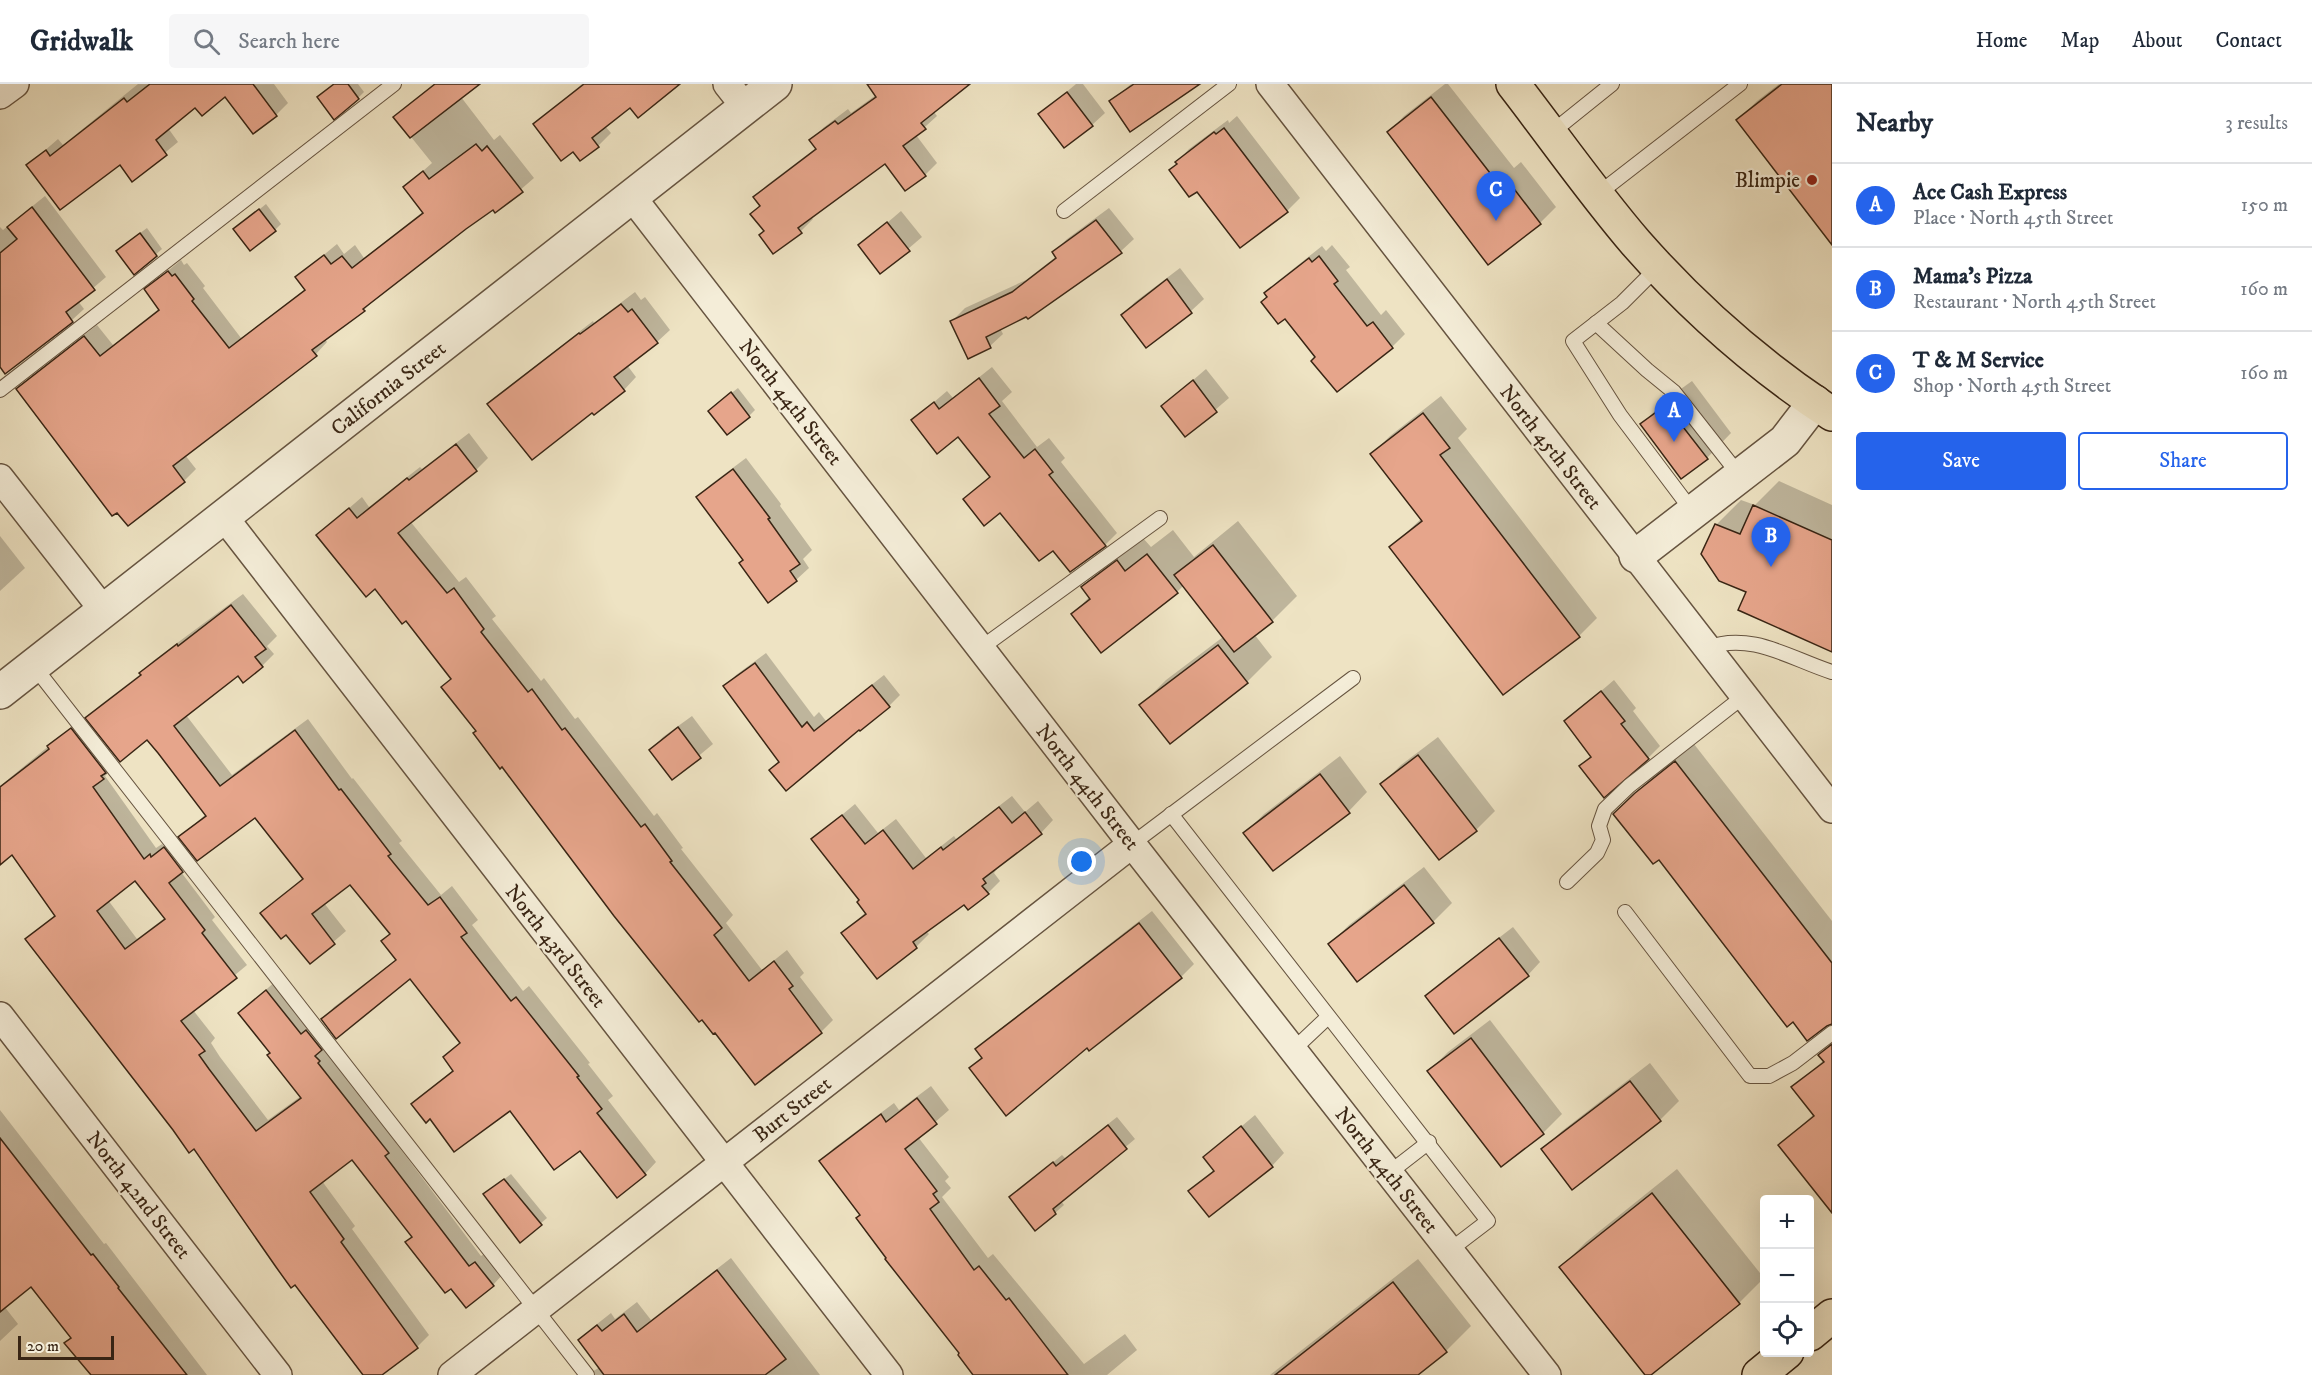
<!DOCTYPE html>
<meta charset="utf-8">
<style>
:root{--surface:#fff;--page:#f6f6f7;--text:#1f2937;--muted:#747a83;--line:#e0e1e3;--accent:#2563eb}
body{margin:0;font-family:"IM FELL DW Pica",serif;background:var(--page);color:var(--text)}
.controls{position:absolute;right:18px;bottom:18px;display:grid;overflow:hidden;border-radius:6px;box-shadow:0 6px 24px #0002}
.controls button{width:54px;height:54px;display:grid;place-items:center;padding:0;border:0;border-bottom:2px solid var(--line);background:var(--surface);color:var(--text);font:30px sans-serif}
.scale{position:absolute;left:18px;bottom:15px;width:96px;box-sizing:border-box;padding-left:6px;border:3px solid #392514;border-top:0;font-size:16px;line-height:21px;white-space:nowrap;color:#392514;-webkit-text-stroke:4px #f4edd8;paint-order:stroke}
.you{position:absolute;left:1082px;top:778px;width:21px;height:21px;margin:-15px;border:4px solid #fff;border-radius:50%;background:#1a73e8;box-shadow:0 0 0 9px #1a73e833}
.badge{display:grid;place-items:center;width:39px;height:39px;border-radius:50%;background:var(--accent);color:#fff;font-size:20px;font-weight:700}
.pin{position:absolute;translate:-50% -50px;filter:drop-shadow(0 2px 3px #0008)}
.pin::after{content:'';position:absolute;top:32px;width:21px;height:18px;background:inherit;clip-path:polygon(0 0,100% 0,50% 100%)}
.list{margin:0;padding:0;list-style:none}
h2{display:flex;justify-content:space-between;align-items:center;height:78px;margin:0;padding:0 24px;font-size:26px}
h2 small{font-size:20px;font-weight:400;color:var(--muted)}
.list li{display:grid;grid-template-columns:39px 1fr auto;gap:18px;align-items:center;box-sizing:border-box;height:84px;padding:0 24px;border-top:2px solid var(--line)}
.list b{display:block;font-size:22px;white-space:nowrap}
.list p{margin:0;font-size:20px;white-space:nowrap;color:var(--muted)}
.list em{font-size:20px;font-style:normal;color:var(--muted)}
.actions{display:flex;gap:12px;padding:18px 24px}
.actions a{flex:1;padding:14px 0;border:2px solid var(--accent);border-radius:6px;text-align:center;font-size:21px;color:var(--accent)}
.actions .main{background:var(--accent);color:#fff}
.icon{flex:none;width:33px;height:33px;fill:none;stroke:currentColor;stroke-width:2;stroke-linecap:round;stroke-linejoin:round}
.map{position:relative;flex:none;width:1832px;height:1291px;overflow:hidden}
header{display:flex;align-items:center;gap:36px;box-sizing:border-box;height:84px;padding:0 30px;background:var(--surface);border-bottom:2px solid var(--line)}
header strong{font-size:28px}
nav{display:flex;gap:33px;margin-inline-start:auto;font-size:21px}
.search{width:420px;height:54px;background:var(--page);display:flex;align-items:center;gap:15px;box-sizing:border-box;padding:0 21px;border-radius:6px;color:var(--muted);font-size:22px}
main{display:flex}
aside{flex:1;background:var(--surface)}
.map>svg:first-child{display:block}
.shadow{fill:#0003;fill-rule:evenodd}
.building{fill:#e6a58b;stroke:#392514;stroke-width:1.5;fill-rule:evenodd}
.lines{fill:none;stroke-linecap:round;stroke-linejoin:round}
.service-casing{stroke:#665440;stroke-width:16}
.minor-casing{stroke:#665440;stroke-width:30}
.tertiary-casing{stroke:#665440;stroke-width:36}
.primary-casing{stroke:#392514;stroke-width:36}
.service{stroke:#f4edd8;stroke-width:14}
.minor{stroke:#f4edd8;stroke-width:27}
.tertiary{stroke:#f4edd8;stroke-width:33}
.primary{stroke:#eee3c3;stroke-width:33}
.poi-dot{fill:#8f2418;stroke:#f4edd8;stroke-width:2}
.labels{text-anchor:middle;stroke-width:4.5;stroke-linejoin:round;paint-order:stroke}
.poi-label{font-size:21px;fill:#392514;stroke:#f4edd8;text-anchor:end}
.street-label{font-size:21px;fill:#392514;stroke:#f4edd8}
</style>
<header>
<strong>Gridwalk</strong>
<div class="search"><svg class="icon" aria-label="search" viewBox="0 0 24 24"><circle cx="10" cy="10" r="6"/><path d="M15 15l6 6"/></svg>Search here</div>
<nav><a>Home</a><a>Map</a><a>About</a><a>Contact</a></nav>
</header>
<main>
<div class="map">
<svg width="1832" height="1291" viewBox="0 0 1832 1291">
<rect width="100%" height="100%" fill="#eee3c3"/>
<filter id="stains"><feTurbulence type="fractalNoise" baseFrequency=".00333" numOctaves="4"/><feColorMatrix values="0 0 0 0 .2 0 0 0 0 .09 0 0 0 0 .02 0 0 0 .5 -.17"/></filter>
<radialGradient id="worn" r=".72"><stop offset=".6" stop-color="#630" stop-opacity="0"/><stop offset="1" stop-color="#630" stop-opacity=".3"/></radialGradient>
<g class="shadow">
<polygon points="138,0 274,0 288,19 276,31 226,11 195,22 168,44 178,58 133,95 120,79 28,81 58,55 63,61"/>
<polygon points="335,0 358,0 364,8 358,14"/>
<polygon points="434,0 478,0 461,13 494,56 500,51 534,94 496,127 493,124 376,214 364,226 325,255 327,258 316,270 185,371 196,385 184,397 18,305 30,293 97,241 113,261 160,224 146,205 181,176 184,181 187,179 205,202 203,204 241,254 306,205 297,193 337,160 344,170 355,161 364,174 424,127 405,103 432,79 395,33"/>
<polygon points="582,0 676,0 631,22 605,42 611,49 598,62 573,66 535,40"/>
<polygon points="868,0 968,0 934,28 937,32 916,51 937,79 925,91 885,77 811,133 813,135 801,147 765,147 752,130 761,121 755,113 767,101 816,64 811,57 823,44 848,25 851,29 876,11"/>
<polygon points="1076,0 1083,0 1105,29 1092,41 1040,30"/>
<polygon points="1131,0 1194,0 1111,17"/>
<polygon points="1445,0 1448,0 1514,84 1521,78 1556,123 1540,139 1488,179 1389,48 1404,32"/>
<polygon points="1779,0 1832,0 1832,159 1738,36 1757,17"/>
<polygon points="1237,32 1300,114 1287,127 1177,78 1189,65 1228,36 1229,39"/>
<polygon points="45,112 106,193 78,217 84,225 72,236 6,288 0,281 0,143 3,146"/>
<polygon points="266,120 281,140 275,146 235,145"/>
<polygon points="1109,124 1134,155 1121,167 1028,233 1026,231 1000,244 1003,250 990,262 952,237 965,224 1026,196 1057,172 1054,168 1067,155"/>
<polygon points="901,127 922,153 881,188 860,162"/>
<polygon points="147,144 162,165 134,189 124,161"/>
<polygon points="1332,161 1350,183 1346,186 1381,231 1386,226 1405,250 1392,263 1337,306 1317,273 1266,209 1278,197 1322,162 1326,167"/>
<polygon points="1180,184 1204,215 1191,227 1146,262 1123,231 1135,218"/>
<polygon points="635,208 641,216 645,213 670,246 657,258 627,281 636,293 624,306 489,320 502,308 593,237 594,239"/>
<polygon points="992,283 1012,308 1002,317 1037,363 1049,354 1065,374 1061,378 1117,449 1105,461 1053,465 1000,427 965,415 990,392 959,351 913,336 947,307 953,314"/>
<polygon points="1206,285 1229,314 1186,351 1163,322"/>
<polygon points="1692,297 1731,349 1707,374 1642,340 1667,315"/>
<polygon points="738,304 755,326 749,332 716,321"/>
<polygon points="1441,312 1467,345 1458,354 1597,534 1579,552 1391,463 1422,434 1372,370 1390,352"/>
<polygon points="469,349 488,374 476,386 410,437 459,498 466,493 496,532 492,535 541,597 544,594 575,635 578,633 654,732 657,729 683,764 681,765 733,831 726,839 762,886 787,866 804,889 800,893 833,936 821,948 756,998 478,647 452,594 406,535 375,503 318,451 362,413 369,423 420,383 422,385"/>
<polygon points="746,374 781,420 780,422 812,466 803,475 809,484 796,496 745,475 698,414 710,401"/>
<polygon points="1779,397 1832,421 1832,566 1748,507 1716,441 1741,416 1755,421"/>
<polygon points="1238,437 1297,512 1272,537 1254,550 1272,573 1247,598 1141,621 1166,596 1223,553 1184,501 1177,508 1073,530 1090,512 1083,503 1108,478 1142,453 1151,463 1173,446 1194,473"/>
<polygon points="0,452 25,484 0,507"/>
<polygon points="243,510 277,552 267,562 274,570 262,582 238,590 186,631 232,691 308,635 352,695 353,694 402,757 399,759 441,811 452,802 478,836 472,841 523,907 529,902 590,979 588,980 613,1012 608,1016 656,1078 645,1090 580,1065 510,1025 431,1033 413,1020 454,985 445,973 461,958 410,893 323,935 334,923 397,875 391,849 350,799 324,819 346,847 310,878 286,849 262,829 304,793 255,731 180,753 206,730 147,654 87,634 99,622 142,589 153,577"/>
<polygon points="766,569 814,633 819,628 826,637 884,591 900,611 889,622 780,677 725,603 736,591"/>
<polygon points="1614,596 1636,624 1633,627 1660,662 1648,674 1581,682 1592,671 1566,637"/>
<polygon points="692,632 713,660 672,694 651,666 663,653"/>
<path d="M 83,634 L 116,676 L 112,680 L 114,683 L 105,692 L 156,764 L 162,760 L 164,762 L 176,753 L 194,775 L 181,788 L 215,833 L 212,836 L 247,881 L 193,926 L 215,954 L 211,959 L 220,973 L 268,1036 L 301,1012 L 272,969 L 240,929 L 278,895 L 314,939 L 319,936 L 333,953 L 326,960 L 399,1056 L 396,1059 L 481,1172 L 487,1168 L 504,1189 L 493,1201 L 413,1152 L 352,1074 L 322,1097 L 355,1142 L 352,1145 L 429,1251 L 417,1263 L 380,1291 L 365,1291 L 194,1063 L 27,855 L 56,830 L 13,769 L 0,779 L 0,702 ZM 135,795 L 166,833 L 137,855 L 108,816 Z"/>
<polygon points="1438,653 1495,727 1476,746 1382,700 1401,681"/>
<polygon points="1694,660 1832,837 1832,939 1633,712 1655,690"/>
<polygon points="1340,672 1367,708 1349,727 1245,749 1264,730"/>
<polygon points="1012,712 1025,728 1038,717 1053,736 1041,749 996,784 997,785 994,789 1000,797 988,809 964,819 926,847 929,850 916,863 877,893 843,849 866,828 861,816 813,755 855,720 878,749 896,735 926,774 954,752 956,755"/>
<polygon points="1424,783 1452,819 1433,838 1330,860 1349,841"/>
<polygon points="1152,827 1194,880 1181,893 1090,965 1088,962 971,984 983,973 977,965 990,953"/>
<polygon points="1513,843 1540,878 1528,891 1427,913 1439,900"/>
<polygon points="1490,936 1562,1030 1543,1049 1501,1081 1429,987 1448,968"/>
<polygon points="1832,959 1832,1127 1780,1061 1814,1030 1793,1003 1824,976 1820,971"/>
<polygon points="1650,979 1679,1017 1660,1036 1572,1104 1543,1065 1562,1047"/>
<polygon points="931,1002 949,1026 918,1053 949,1093 945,1097 951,1104 942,1113 988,1174 993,1170 1084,1280 1125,1250 1137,1266 1107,1291 975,1291 888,1174 862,1130 821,1077 834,1064 894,1019 899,1026"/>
<polygon points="0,1026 104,1160 106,1159 207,1291 91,1291 66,1259 72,1253 32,1201 4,1222 18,1240 0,1257"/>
<polygon points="1255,1031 1284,1069 1272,1082 1190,1107 1215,1085 1205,1073"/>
<polygon points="1117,1033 1135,1055 1061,1117 1064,1121 1055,1129 1011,1113 1062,1071 1065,1074"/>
<polygon points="1677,1085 1764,1194 1739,1219 1647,1291 1561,1183 1586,1158"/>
<polygon points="511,1090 547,1134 520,1157 485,1110"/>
<polygon points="731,1174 820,1291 587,1291 600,1283 580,1256 592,1244 611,1229 615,1235 637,1218 651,1236"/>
<polygon points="1418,1175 1471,1242 1446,1267 1415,1291 1270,1291"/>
</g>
<g class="building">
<polygon points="150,0 253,0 277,32 253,50 225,13 202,32 195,24 156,56 167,71 132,98 120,81 60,126 26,81 46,66 50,72 124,14 127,18"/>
<polygon points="334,0 348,0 359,15 334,36 317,13"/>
<polygon points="435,0 480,0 410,54 393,33"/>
<polygon points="584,0 680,0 638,34 630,24 592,54 599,63 580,77 573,68 561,77 533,40"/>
<polygon points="867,0 970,0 921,39 926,45 903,62 926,92 905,107 885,80 798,144 802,149 773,170 759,151 764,147 750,130 760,122 753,113 816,65 809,56 835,37 838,40 876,13"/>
<polygon points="1134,0 1200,0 1130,48 1109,17"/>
<polygon points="1782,0 1832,0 1832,161 1736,36"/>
<polygon points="1067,8 1093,42 1064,64 1038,30"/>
<polygon points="1431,13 1497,98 1505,93 1541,140 1488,181 1387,48"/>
<polygon points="1224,44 1288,128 1240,164 1197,108 1189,113 1169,86 1177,80 1175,78 1214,48 1216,50"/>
<polygon points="476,60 482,67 487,62 523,108 495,129 493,126 466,145 363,225 365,227 312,266 317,272 173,382 185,398 128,442 117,429 112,432 16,305 84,252 100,272 159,226 144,205 168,187 172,192 175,190 194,215 192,217 229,264 305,206 295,193 324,171 331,180 342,172 352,184 423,129 403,103 423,87 429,95"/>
<polygon points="32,123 95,206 66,228 73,238 5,290 0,283 0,169 17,155 7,143"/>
<polygon points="259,125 276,147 250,167 233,145"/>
<polygon points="1096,136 1122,169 1028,235 1026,233 986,253 991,264 968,275 950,237 1012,208 1056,174 1052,168"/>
<polygon points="887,138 910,167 880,190 858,161"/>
<polygon points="140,149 157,172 134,191 116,167"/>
<polygon points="1319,172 1338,197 1334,200 1367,242 1373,238 1393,264 1337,308 1311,277 1315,273 1285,235 1278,240 1261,218 1267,213 1264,209 1309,174 1312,178"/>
<polygon points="1167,195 1192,229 1146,264 1121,231"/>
<polygon points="621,220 628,228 632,225 658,259 614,293 625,307 594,331 592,329 532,376 487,320 579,249 580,250"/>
<polygon points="979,294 1000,322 989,330 1024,374 1035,365 1053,388 1049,391 1106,462 1070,488 1053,467 1039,477 1000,429 984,442 963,415 990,393 958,353 937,370 911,336 934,318 939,325"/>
<polygon points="1193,296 1217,328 1185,353 1161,322"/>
<polygon points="731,308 750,333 727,351 708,327"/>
<polygon points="1666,321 1708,375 1681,395 1640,340"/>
<polygon points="1423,329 1450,364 1440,371 1580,553 1503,611 1389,463 1422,437 1370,370"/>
<polygon points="456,360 477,387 398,449 447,509 454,504 484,545 481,548 528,608 532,605 562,646 565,644 641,743 645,740 672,777 670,778 722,844 714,851 749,897 774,877 793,902 789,905 822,949 755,1001 715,949 713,950 702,936 699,938 614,832 502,683 500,685 473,649 476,647 441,603 451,595 406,537 402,540 375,505 366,513 316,451 349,424 357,434 407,394 409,396"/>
<polygon points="733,385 770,434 768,435 800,480 790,487 797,497 768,519 739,479 743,476 696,413"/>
<polygon points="1753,421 1832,456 1832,568 1738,526 1746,508 1719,497 1701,470 1715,440 1740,450"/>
<polygon points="1213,461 1273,538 1234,568 1174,491"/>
<polygon points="1147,470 1178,509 1101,569 1071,530 1090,515 1081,503 1117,476 1125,487"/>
<polygon points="231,521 266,565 255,573 263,583 243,599 238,592 174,642 220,702 295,646 339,706 341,705 391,770 388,772 428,821 440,813 467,849 461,853 511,917 516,913 579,992 577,993 602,1025 597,1029 646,1091 617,1114 580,1067 554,1086 510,1027 454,1068 430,1035 426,1039 411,1020 453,987 443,973 460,959 410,895 336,955 321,935 396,876 381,857 390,850 350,801 312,830 335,860 310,880 286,851 281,855 260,829 303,795 255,734 197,777 178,753 206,732 158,669 147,656 120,678 85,634 141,591 139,589 177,560 178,562"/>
<polygon points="1218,561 1248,599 1170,660 1139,621"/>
<polygon points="755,579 802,643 807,638 814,647 872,601 890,623 860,647 859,646 786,707 769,686 779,678 723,602"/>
<polygon points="1601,607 1625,637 1621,640 1649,675 1604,714 1579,682 1591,673 1564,637"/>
<polygon points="678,643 701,674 672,696 649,666"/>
<path d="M 71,644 L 106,689 L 101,692 L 104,695 L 93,703 L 144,775 L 150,770 L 151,773 L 164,763 L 183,788 L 169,799 L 205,846 L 202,849 L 237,894 L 181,937 L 205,967 L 199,971 L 209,985 L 256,1047 L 301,1014 L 267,971 L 270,969 L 238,929 L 266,906 L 301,950 L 306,946 L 322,966 L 315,972 L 320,977 L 318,979 L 389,1069 L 385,1072 L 469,1182 L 475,1178 L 494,1202 L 466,1224 L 451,1205 L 445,1209 L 405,1158 L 412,1153 L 352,1076 L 310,1108 L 344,1155 L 341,1158 L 418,1264 L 382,1291 L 363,1291 L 295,1201 L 291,1204 L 276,1183 L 194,1065 L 189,1069 L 173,1046 L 25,855 L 55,832 L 12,771 L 0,781 L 0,703 L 49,665 L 47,662 ZM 135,797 L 165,835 L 125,865 L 97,827 Z"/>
<polygon points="1418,671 1477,747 1439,776 1380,700"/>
<polygon points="1675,677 1832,879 1832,940 1827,942 1807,957 1793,938 1787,943 1659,776 1653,780 1613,730 1635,709"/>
<polygon points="1320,690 1350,729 1273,787 1243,749"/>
<polygon points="999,723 1012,739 1025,728 1042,750 983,795 986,799 982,802 989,810 968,826 964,821 913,858 917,864 877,895 841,849 866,830 857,818 859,816 811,755 842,731 865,760 883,746 913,785 941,763 943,766"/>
<polygon points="1404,801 1434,839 1357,898 1328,860"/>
<polygon points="1139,839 1182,894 1089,967 1087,964 1006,1032 969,984 982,974 975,965"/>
<polygon points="1499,854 1529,892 1454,950 1425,912"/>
<polygon points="1471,954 1544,1050 1501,1083 1427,987"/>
<polygon points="1832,960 1832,1129 1778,1061 1814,1032 1791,1003 1824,978 1818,971"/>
<polygon points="1630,997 1661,1037 1572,1106 1541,1065"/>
<polygon points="917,1014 937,1040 905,1065 937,1107 933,1110 939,1118 930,1125 974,1186 979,1182 1006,1216 1009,1214 1068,1291 973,1291 958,1271 959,1269 885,1175 886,1174 856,1134 860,1131 819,1077 881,1030 886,1038"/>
<polygon points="1108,1041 1127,1065 1053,1125 1056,1130 1035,1147 1009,1113 1053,1078 1056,1082"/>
<polygon points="1241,1042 1273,1083 1209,1133 1188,1107 1214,1087 1203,1073"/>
<polygon points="0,1054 91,1171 93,1170 119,1203 118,1204 187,1291 91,1291 64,1259 71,1254 31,1203 0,1228"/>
<polygon points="504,1095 542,1141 520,1159 483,1110"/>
<polygon points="1652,1109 1740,1220 1651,1291 1645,1291 1559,1183"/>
<polygon points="717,1186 786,1275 765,1291 604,1291 578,1256 597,1241 602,1247 624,1230 637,1248"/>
<polygon points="1393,1198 1447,1268 1418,1291 1275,1291"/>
</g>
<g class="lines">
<g class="service-casing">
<g id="service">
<polyline points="1551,49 1612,0"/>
<polyline points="1598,110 1740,0"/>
<polyline points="1064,127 1229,0"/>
<polyline points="1658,183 1622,219 1573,257 1620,331 1693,428"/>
<polyline points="1596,239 1647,286 1674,308 1740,392"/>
<polyline points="0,306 394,0"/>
<polyline points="981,564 1160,434"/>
<path d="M 1707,564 C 1751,547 1791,575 1832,588"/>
<polyline points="33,581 587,1291"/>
<polyline points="1171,730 1488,1137 1450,1166"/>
<polyline points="1132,760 1353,594"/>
<polyline points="1567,798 1597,769 1603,756 1599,742 1605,725 1629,702 1744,612"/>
<polyline points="1625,828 1750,992 1769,992 1793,979 1832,949"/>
<polyline points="1293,966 1328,933"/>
<polyline points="1389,1089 1429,1058"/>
</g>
</g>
<g class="minor-casing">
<g id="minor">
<polyline points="727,0 746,24"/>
<polyline points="1270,0 1832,725"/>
<polyline points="0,11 15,0"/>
<polyline points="632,113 1132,760 1547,1291"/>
<polyline points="0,394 104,527"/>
<polyline points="224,433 889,1291"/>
<polyline points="0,932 278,1291"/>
<polyline points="452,1291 1132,760"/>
</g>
</g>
<g class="tertiary-casing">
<g id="tertiary">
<polyline points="1636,472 1785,357 1815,318"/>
<polyline points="0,608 775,0"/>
</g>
</g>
<g class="primary-casing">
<g id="primary">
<path d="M 1513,0 C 1554,53 1593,109 1636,159 C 1694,225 1759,282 1832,330"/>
<polyline points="1810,1250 1832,1232"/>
<polyline points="1759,1291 1787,1268"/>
</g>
</g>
<use href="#service" class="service"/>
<use href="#minor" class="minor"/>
<use href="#tertiary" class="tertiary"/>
<use href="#primary" class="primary"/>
</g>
<circle class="poi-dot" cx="1812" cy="96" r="6"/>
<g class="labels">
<g class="poi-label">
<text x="1800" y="103">Blimpie</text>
</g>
<g class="street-label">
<text transform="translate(388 304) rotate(-38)" y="7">California Street</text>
<text transform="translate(791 318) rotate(52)" y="7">North 44th Street</text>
<text transform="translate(1551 363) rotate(52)" y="7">North 45th Street</text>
<text transform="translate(1088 703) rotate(52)" y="7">North 44th Street</text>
<text transform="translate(556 862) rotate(52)" y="7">North 43rd Street</text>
<text transform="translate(792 1025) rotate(-38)" y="7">Burt Street</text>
<text transform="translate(1387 1086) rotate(52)" y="7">North 44th Street</text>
<text transform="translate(139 1111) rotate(52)" y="7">North 42nd Street</text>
</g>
</g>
<rect width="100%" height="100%" filter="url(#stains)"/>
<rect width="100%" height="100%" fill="url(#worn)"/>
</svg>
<div class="controls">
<button>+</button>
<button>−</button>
<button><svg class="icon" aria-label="locate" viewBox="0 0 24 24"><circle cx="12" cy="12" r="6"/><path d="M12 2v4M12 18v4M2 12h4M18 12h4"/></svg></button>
</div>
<div class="scale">20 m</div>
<div class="you"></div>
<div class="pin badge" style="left:1674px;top:358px">A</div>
<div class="pin badge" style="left:1771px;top:483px">B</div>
<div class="pin badge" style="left:1496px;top:137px">C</div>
</div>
<aside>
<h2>Nearby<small>3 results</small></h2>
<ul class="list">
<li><span class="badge">A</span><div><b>Ace Cash Express</b><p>Place · North 45th Street</p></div><em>150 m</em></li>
<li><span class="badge">B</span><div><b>Mama's Pizza</b><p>Restaurant · North 45th Street</p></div><em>160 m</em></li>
<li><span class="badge">C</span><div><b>T &amp; M Service</b><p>Shop · North 45th Street</p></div><em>160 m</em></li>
</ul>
<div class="actions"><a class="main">Save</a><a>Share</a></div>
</aside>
</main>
